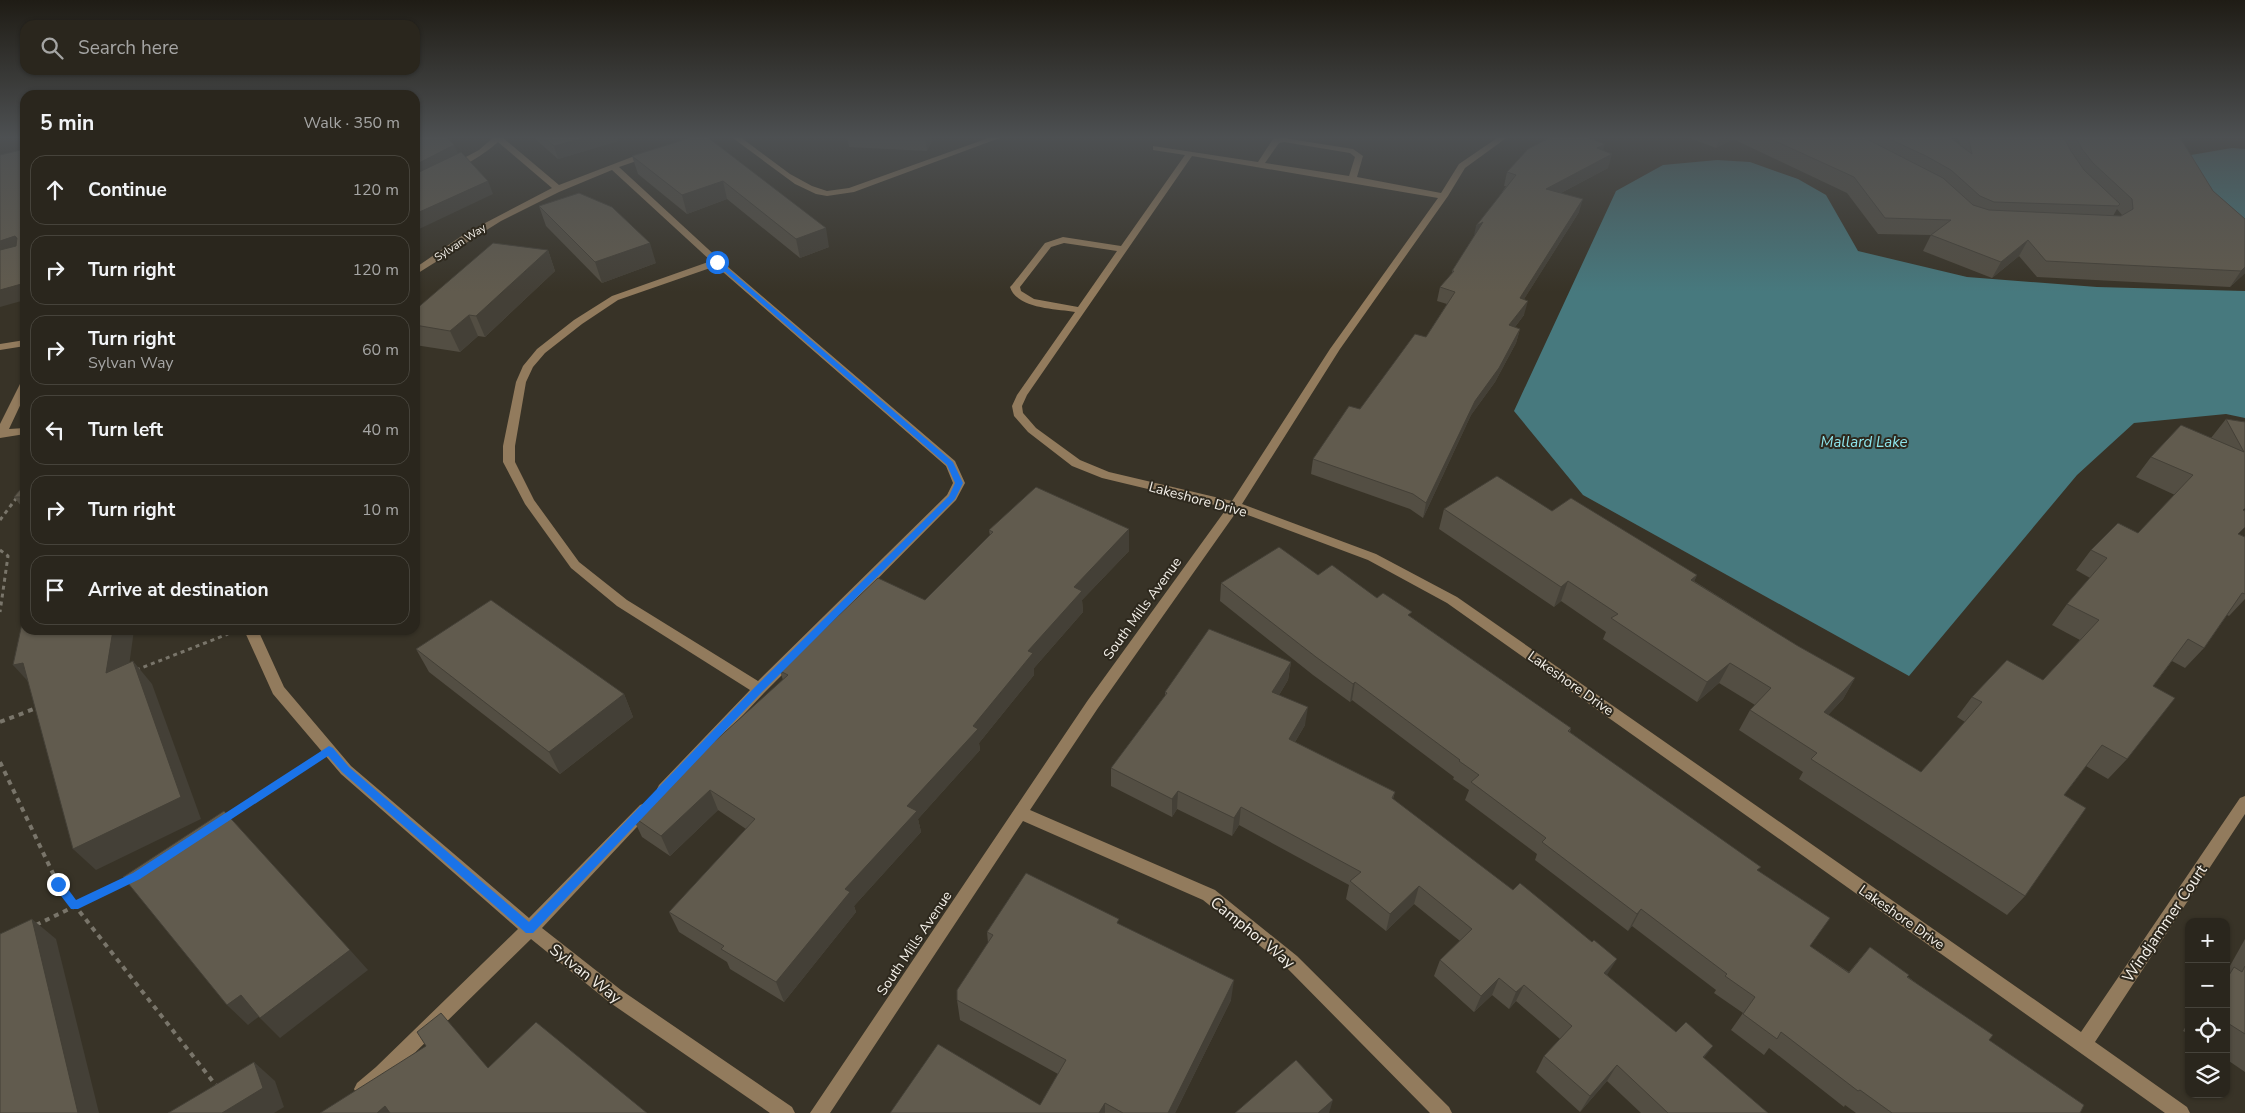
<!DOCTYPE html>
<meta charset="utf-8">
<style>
:root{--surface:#2a261d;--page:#36322a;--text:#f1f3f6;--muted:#a5a5a4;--line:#46433b}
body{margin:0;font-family:"Nunito Sans",sans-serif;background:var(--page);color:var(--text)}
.controls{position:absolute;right:15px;bottom:15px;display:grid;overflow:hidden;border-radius:10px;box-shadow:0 1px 4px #0004}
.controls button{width:45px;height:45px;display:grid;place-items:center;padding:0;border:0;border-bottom:1px solid var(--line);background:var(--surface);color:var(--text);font:25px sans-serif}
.stop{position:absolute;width:15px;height:15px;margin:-11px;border:4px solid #1a73e8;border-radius:50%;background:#fff}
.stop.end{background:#1a73e8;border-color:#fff;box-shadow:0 1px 5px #0008}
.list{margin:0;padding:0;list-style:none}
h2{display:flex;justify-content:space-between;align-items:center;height:65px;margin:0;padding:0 20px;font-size:21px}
h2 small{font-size:16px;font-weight:400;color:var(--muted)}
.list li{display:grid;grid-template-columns:32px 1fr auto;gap:15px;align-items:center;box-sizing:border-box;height:70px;margin:0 10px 10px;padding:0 10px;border:1px solid var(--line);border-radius:15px}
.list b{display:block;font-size:19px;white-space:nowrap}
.list p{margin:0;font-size:16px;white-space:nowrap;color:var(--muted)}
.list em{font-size:16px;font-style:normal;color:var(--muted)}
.icon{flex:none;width:28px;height:28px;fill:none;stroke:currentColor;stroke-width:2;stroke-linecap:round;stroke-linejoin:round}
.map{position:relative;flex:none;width:2245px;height:1113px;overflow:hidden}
.search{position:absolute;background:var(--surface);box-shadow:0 1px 4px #0004;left:20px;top:20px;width:400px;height:55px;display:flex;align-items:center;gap:12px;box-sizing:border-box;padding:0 18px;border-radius:15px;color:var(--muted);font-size:19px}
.panel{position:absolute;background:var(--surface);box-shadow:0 1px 4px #0004;left:20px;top:90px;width:400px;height:545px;border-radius:15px}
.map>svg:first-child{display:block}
.water{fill:#47797e}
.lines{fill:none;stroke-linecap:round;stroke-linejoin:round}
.path-far1{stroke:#79756a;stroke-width:3;stroke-dasharray:4 4;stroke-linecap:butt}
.path{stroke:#79756a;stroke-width:4;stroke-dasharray:5 5;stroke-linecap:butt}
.minor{fill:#927b5d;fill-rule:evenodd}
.wall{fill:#534e43;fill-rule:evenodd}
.shaded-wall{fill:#444037}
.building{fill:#615b4e;stroke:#444037}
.route{fill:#1a73e8}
.labels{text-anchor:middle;stroke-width:4;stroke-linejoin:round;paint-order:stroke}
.far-street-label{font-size:11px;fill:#f4f0e9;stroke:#2e291e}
.street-label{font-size:14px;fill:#f4f0e9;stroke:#2e291e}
.water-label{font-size:15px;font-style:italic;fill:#8fe6ed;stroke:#2e291e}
.near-street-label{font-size:16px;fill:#f4f0e9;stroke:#2e291e}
</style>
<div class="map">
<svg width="2245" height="1113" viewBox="0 0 2245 1113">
<rect width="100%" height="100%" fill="#383327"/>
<g class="water">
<polygon points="2232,148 2245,149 2245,237 2185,156"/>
<polygon points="1717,160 1750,162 1798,179 1826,195 1858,251 1967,277 2097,287 2245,291 2245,418 2226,414 2134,423 2077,475 1909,676 1583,495 1514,411 1616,191 1663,165"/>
</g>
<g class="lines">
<g class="path-far1">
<polyline points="0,520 18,496"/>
<polyline points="0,550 8,556 0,612"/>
<polyline points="136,670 228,634"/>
</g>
<g class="path">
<polyline points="0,722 39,707"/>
<polyline points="0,762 58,884 218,1088"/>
<polyline points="227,817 310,763"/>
<polyline points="36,925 129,880"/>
</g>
<g class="minor">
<path d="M 495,136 L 503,136 L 502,137 L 559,185 L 645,152 L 651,152 L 651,156 L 619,167 L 720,260 L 955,461 L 965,483 L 956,500 L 764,693 L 669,793 L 664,795 L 659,793 L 657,789 L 659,785 L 750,690 L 617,606 L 571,568 L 525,504 L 503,462 L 503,446 L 516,382 L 523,366 L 537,349 L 574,320 L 612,296 L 711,261 L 612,170 L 559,192 L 501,221 L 415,275 L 415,268 L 466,233 L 552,188 L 498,142 C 489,150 459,173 449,166 L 479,150 ZM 716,266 L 946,466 L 953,483 L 947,495 L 758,681 L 627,600 L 579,562 L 534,500 L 515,462 L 515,446 L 526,382 L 533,367 L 545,353 L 582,324 L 618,300 Z"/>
<polygon points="730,136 739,136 790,174 812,186 827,191 849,188 994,136 1005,136 854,192 827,196 816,194 795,184"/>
<path d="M 1500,136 L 1509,136 L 1465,168 L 1448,196 L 1340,349 L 1242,504 L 1376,554 L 1457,597 L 2081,1032 L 2240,798 L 2245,796 L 2245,814 L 2095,1042 L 2187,1107 L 2190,1113 L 2165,1113 L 1447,603 L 1368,560 L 1237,511 L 1098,708 L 1030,810 L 1215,890 L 1297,956 L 1449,1107 L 1452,1113 L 1430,1113 L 1285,966 L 1203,900 L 1023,821 L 830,1113 L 810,1113 L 1088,700 L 1227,508 L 1102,478 L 1072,466 L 1028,432 L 1014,416 L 1012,406 L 1017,395 L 1075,312 C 1056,309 1017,309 1010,287 L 1012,285 L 1045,243 L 1063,237 L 1121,246 L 1185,155 L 1153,150 L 1153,146 L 1258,162 L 1273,139 L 1284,138 L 1353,149 L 1363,156 L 1357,177 L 1441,193 L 1459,164 ZM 1284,142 L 1350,153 L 1355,157 L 1349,176 L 1265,163 L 1279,143 ZM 1192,156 L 1438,198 L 1330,349 L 1232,501 L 1109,472 L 1080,460 L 1036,428 L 1023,413 L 1022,406 L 1027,395 ZM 1064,243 L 1117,251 L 1078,307 L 1034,299 L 1021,291 L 1020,287 L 1051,247 Z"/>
<polygon points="25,340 25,346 0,350 0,344"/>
<polygon points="25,381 25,395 9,429 25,428 25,434 0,438 0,424 20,384"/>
<polygon points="244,630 258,630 284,687 351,766 529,918 640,805 645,803 650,805 653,809 650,813 542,928 621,990 792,1107 795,1113 770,1113 609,1002 531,939 388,1079 369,1095 363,1098 357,1095 354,1089 357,1083 376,1067 518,929 341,774 273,694"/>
</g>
</g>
<g class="wall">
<polygon points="532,136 616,136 618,141 558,159"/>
<polygon points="696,136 829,247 800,258 727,199 687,214 638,174 632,156"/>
<polygon points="847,136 934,136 927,151 849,147"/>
<path d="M 1685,136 L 1948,136 L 1960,145 L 1958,136 L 2179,136 L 2213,191 L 2245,219 L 2245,273 L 2230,287 L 2037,277 L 2019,256 L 1992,278 L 1923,251 L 1931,235 L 1878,234 L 1847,193 L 1733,139 L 1716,148 ZM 2117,209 L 2122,215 L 2121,216 L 2113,216 Z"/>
<polygon points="1603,151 1608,168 1561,193 1579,212 1524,299 1524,315 1515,327 1520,329 1516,343 1495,382 1471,415 1423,518 1410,509 1311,474 1313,459 1426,337 1447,304 1437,301 1440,287 1452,274 1452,271 1506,186 1504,186 1507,172"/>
<polygon points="539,206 656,263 602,283 546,226"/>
<polygon points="548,250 555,271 485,337 478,336 460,352 415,345 415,310"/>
<polygon points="2226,419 2245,422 2243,510 2239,534 2245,537 2245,599 2229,616 2227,615 2204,648 2185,668 2172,661 2153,686 2127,759 2108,779 2086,766 2064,795 2025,896 2007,915 1799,779 1803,772 1739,730 1750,710 1755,705 1719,683 1697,702 1603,639 1606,632 1561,601 1554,607 1439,529 1444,509 1552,511 1697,575 1694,581 1798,646 1855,678 1843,699 1828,715 1921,772 1965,722 1957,717 1972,697 2043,680 2080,640 2052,625 2067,604 2090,578 2076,570 2091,550 2138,533 2175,495 2136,477 2151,457 2211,438"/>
<polygon points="25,484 25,511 14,497"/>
<polygon points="989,530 1129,551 1082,600 1083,612 1034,668 1034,675 979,743 980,750 918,819 921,832 854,906 856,912 784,1002 730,969 727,962 679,932 669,912 746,829 718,810 670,856 642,837 632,816 783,680 780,671 925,600 990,536"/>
<polygon points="1318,575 1377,598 1411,617 1571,728 1570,732 1758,871 1810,946 1849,972 1870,947 1989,1040 2080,1113 1856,1113 1845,1105 1844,1107 1769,1048 1764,1055 1731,1030 1743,1013 1714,993 1716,990 1632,926 1628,931 1535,860 1537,854 1465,800 1469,790 1453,779 1454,777 1352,700 1350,702 1313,675 1220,601 1221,583"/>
<polygon points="416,649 624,694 633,717 560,774 429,672"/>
<polygon points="1291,662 1288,680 1279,695 1305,725 1295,742 1395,792 1393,799 1607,975 1768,1113 1641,1113 1607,1081 1580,1112 1536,1072 1544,1056 1560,1039 1516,1001 1509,1009 1492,995 1474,1012 1434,976 1440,960 1460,941 1414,904 1386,931 1346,899 1349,885 1239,825 1232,836 1177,809 1172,817 1111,786 1111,768 1165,696 1165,692"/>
<polygon points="1119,924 1231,1000 1175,1113 890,1113 1040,1105 1058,1074 960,1020 957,1000 988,943 987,932"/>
<polygon points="2245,939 2245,1072 2226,1059 2226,973"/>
<polygon points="2189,1021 2189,1034 2183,1031"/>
</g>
<g class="shaded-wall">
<polygon points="591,136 616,136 618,141 558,159 554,146"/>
<polygon points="925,136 934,136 927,151"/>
<polygon points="1720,136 1734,136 1733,139 1716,148"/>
<polygon points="1605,144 1601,157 1597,148"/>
<polygon points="454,145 460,158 415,181 415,165"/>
<polygon points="1612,154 1608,168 1542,203 1546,189"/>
<polygon points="488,181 493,194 415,231 415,214"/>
<polygon points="723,181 727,199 687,214 682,195"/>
<polygon points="1583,199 1579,212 1516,312 1520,298"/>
<polygon points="1483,222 1473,240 1476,226"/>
<polygon points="826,228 829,247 800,258 796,239"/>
<polygon points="15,236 24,250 0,257 0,241"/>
<polygon points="2028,240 2019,256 1992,278 2001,262"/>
<polygon points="650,243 656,263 602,283 595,262"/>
<polygon points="548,250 555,271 485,337 476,316"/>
<polygon points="2245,267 2245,273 2230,287 2241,271"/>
<polygon points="25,283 25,300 0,307 0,290"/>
<polygon points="1528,301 1524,315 1505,340 1509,325"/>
<polygon points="469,315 478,336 460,352 450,331"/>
<polygon points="1520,329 1516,343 1495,382 1471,415 1423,518 1426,503 1475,401"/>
<polygon points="1129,529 1129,551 1082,600 1083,612 1034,668 1034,675 979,743 980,750 918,819 921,832 854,906 856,912 784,1002 776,982 907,806 973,726 1074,587"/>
<polygon points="1697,575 1688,595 1691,580"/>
<polygon points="1568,581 1561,601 1554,607 1561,587"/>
<polygon points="113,630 134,630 125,695 106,673"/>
<polygon points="133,661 152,684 201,819 96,870 73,849"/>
<polygon points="1291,662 1288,680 1270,710 1272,692"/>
<polygon points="23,663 34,688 13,665"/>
<polygon points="1730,663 1719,683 1697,702 1707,682"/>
<polygon points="1855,678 1843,699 1811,733 1824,712"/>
<polygon points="1355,682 1352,700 1350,702 1353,684"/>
<polygon points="624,694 633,717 560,774 549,752"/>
<polygon points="1308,707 1305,725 1286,757 1289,739"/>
<polygon points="710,790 718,810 670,856 661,836"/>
<polygon points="1178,791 1177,809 1172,817 1172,799"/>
<polygon points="1241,807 1239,825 1232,836 1234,818"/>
<polygon points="1419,886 1414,904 1386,931 1390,914"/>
<polygon points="1641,909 1632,926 1628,931 1637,914"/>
<polygon points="32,919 56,939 99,1113 78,1113"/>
<polygon points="350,950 368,970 280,1038 260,1018"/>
<polygon points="1617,959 1607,975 1604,973"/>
<polygon points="1499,978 1492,995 1474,1012 1481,996"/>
<polygon points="1234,980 1231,1000 1175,1113 1168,1113"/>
<polygon points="1524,985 1516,1001 1509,1009 1516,992"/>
<polygon points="241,995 261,1015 248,1025 227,1005"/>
<polygon points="1713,1046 1701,1062 1703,1057"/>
<polygon points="254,1062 275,1081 284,1107 274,1113 222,1113"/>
<polygon points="1617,1065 1607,1081 1580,1112 1590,1096"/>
<polygon points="1333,1100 1329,1113 1318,1113"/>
<polygon points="1105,1103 1105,1113 1099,1113"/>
<polygon points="385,1106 391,1113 377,1113"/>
</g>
<g class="building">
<polygon points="415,136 446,136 454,145 415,165"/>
<polygon points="542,136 591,136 554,146"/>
<polygon points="696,136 706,136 826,228 796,239 723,181 682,195 632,156"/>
<polygon points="1553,136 1584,136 1605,144 1597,148 1612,154 1546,189 1583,199 1520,298 1528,301 1509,325 1520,329 1499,368 1475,401 1426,503 1413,494 1313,459 1349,406 1360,409 1415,334 1426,337 1455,292 1440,287 1454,271 1452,271 1483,222 1476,226 1516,175 1507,172 1528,149"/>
<polygon points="1764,136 1861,136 1943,178 1973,205 1989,210 2121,216 2133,209 2132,199 2093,163 2082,149 2075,136 2179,136 2213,191 2245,219 2245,267 2241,271 2046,261 2028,240 2001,262 1931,235 1951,220 1885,218 1854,177"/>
<polygon points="1883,136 1948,136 1972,154 1968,136 2063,136 2071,151 2084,170 2120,204 2118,206 1994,202 1980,196 1951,170 1926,156"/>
<polygon points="25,149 25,283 0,290 0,250 16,246 17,238 15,236 0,241 0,155"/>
<polygon points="461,152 488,181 415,214 415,174"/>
<polygon points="579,193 612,207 650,243 595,262 539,206"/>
<polygon points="493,243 548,250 476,316 469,315 450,331 415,325 415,310"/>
<polygon points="2226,419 2245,422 2245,508 2243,510 2245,511 2245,527 2238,534 2245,537 2245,594 2242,593 2204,648 2188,639 2153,686 2175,698 2127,759 2102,745 2064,795 2086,808 2025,896 1811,759 1817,753 1750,710 1771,688 1730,663 1707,682 1611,618 1618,614 1568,581 1561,587 1444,509 1497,476 1552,511 1571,498 1697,575 1691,580 1798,646 1855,678 1824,712 1921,772 1982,702 1972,697 2007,660 2043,680 2099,620 2067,604 2107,558 2091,550 2118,523 2138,533 2193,475 2151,457 2181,425 2244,452"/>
<polygon points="25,484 25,497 14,497"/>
<polygon points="1036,487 1129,529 1074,587 1082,591 1028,651 1033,653 973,726 978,729 907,806 917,811 845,889 850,892 776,982 721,949 724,946 669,912 755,819 710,790 661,836 632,816 788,675 780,671 878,578 925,600 993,532 989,530"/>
<polygon points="1279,547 1318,575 1332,565 1377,598 1383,593 1412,612 1408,615 1571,728 1568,731 1761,867 1757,870 1830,918 1810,946 1849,973 1870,947 1909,975 1907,977 1993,1035 1989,1040 2084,1105 2080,1113 1892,1113 1860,1090 1858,1091 1781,1032 1777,1039 1743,1014 1755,997 1725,976 1727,974 1641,909 1637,914 1542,842 1546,838 1471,782 1479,775 1459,761 1460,760 1355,682 1353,684 1316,657 1221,583"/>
<polygon points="491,600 624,694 549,752 416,649"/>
<polygon points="25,610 25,630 113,630 106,673 133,661 181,797 73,849 23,663 13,665"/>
<polygon points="1209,629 1291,662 1272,692 1308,707 1289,739 1395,792 1392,798 1513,890 1520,883 1592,942 1594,940 1617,959 1604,973 1676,1032 1686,1022 1713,1046 1703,1057 1768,1113 1668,1113 1617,1065 1590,1096 1544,1056 1572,1026 1524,985 1516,992 1499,978 1481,996 1440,960 1472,929 1419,886 1390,914 1350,881 1361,872 1241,807 1234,818 1178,791 1172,799 1111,768 1167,693 1165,692"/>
<polygon points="224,811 350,950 260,1018 241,995 227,1005 123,877"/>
<polygon points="1026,873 1119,919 1117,923 1234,980 1168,1113 1123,1113 1105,1103 1099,1113 890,1113 938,1044 1040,1105 1066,1060 957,1000 957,990 993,935 987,932"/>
<polygon points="32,919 78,1113 0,1113 0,934"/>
<polygon points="2245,966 2245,1034 2226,1022 2226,980 2234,967 2242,972"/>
<polygon points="441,1013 488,1068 536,1022 647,1113 390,1113 385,1106 377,1113 320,1113 426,1046 417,1032"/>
<polygon points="1296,1060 1333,1100 1318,1113 1235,1113"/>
<polygon points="254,1062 263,1088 222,1113 168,1113"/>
</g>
<linearGradient id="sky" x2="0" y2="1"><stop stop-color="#1f1c15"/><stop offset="0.47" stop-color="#4d5052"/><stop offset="1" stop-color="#4d5052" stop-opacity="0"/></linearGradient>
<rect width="2245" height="292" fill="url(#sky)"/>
<polygon class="route" points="715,261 719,261 953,462 963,483 955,499 762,692 533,933 526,933 342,772 328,756 140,879 78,909 71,909 55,888 55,881 62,881 76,900 133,873 329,746 333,748 349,767 529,922 755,687 949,496 955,483 947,465 715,263"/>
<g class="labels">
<g class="far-street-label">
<text transform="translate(460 242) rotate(-33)" y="4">Sylvan Way</text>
</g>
<g class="street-label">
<text transform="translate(1198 499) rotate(15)" y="5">Lakeshore Drive</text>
<text transform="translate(1142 608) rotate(-54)" y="5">South Mills Avenue</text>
<text transform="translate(1571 683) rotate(35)" y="5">Lakeshore Drive</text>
<text transform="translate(1902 917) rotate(35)" y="5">Lakeshore Drive</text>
<text transform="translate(914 943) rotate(-56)" y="5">South Mills Avenue</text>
</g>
<g class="water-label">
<text x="1864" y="447">Mallard Lake</text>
</g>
<g class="near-street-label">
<text transform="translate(2164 923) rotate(-56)" y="6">Windjammer Court</text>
<text transform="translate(1253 932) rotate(39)" y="6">Camphor Way</text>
<text transform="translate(586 973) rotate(38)" y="6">Sylvan Way</text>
</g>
</g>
</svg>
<div class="controls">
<button>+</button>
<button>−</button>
<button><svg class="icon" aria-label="locate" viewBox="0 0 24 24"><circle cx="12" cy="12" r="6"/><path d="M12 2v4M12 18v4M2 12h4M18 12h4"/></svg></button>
<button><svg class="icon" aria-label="layers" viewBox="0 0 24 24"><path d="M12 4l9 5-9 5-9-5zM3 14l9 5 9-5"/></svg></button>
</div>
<div class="stop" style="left:717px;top:262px"></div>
<div class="stop end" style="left:58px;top:884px"></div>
<div class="search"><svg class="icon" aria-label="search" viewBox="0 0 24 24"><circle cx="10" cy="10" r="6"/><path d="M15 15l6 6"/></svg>Search here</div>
<section class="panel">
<h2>5 min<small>Walk · 350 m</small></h2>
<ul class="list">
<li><svg class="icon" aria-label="ahead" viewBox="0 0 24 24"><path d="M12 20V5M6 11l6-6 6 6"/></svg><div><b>Continue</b></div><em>120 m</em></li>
<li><svg class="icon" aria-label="right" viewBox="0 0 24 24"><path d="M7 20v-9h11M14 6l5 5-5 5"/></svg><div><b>Turn right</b></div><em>120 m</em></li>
<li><svg class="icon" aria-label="right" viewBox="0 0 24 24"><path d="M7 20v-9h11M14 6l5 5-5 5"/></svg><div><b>Turn right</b><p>Sylvan Way</p></div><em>60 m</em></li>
<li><svg class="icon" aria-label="left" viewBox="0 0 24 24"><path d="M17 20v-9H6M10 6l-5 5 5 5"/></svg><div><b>Turn left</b></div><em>40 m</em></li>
<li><svg class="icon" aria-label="right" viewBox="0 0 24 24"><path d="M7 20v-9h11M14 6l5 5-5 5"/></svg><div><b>Turn right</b></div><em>10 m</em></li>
<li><svg class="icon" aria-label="arrive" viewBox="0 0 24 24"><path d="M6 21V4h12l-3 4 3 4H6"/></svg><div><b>Arrive at destination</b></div></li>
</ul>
</section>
</div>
